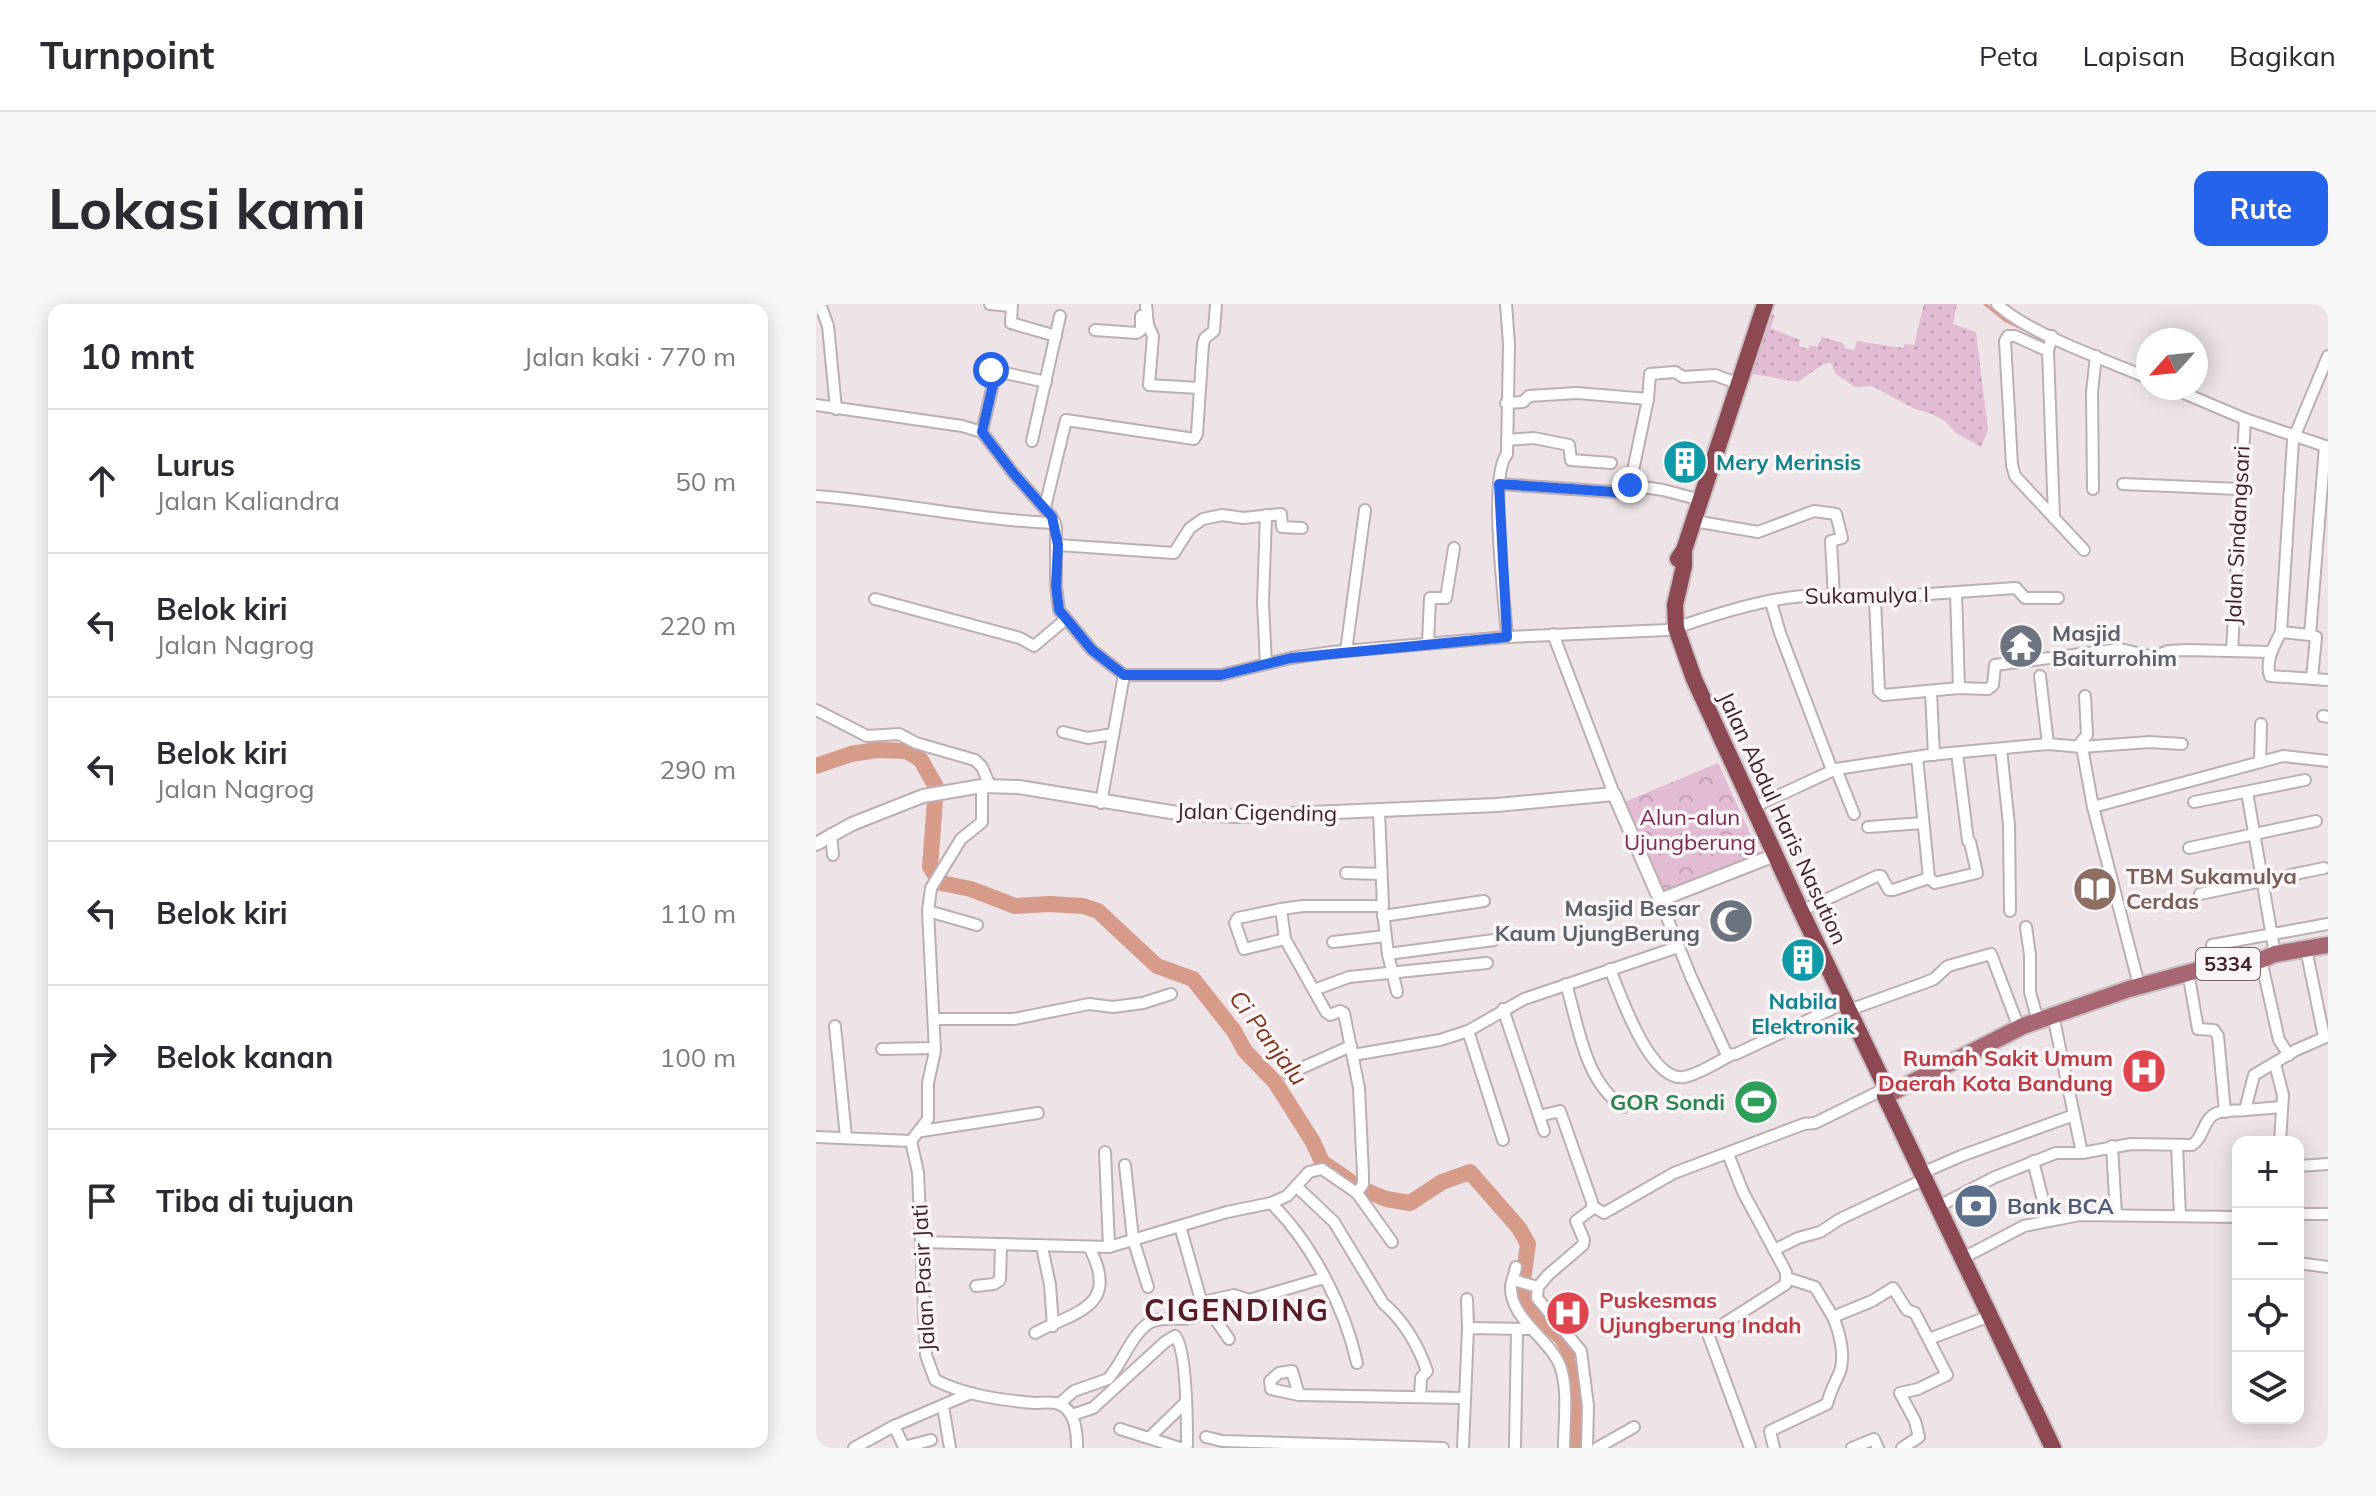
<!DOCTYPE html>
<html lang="id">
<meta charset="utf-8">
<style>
:root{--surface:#fff;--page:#f7f7f7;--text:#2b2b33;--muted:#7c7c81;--line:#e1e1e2;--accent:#2563eb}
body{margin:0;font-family:Mulish,sans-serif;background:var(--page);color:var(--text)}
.controls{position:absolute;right:24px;bottom:24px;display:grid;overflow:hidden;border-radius:16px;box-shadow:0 4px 20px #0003}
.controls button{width:72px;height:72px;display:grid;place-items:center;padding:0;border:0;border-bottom:2px solid var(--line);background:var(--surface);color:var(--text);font:40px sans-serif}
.compass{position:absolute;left:1320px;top:24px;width:72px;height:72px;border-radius:50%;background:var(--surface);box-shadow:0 4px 20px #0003;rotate:243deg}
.stop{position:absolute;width:24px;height:24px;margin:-18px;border:6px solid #2563eb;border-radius:50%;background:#fff}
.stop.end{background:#2563eb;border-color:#fff;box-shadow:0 2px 8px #0008}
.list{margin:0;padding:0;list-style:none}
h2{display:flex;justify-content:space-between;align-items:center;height:104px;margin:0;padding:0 32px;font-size:34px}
h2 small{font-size:26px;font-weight:400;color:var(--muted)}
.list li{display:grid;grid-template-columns:52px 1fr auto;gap:24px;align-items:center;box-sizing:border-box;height:144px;padding:0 32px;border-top:2px solid var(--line)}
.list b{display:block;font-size:30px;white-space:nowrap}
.list p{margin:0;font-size:26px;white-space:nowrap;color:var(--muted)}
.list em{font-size:26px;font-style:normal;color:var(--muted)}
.icon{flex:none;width:44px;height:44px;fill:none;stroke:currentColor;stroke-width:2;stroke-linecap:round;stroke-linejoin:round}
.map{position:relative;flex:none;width:1512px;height:1144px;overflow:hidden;border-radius:16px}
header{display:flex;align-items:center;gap:48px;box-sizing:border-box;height:112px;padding:0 40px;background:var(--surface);border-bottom:2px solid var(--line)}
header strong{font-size:38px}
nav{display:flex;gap:44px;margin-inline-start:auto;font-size:28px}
.intro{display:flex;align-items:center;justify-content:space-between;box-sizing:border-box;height:192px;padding:0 48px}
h1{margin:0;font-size:56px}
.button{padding:20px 36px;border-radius:16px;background:var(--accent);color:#fff;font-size:28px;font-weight:700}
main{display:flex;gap:48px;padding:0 48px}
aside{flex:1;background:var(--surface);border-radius:16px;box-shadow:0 4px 20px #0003}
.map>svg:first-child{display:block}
.grass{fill:url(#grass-dots)}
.park{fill:url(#park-crowns)}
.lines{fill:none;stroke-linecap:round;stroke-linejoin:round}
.stream{stroke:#d69b89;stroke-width:3}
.river{stroke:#d69b89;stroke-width:16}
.minor-casing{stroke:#beaeb2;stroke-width:14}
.tertiary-casing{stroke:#beaeb2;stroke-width:16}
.primary-casing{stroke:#cac1c3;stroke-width:20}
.trunk-casing{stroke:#cac1c3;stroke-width:20}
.minor{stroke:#fff;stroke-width:10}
.tertiary{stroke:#fff;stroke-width:12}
.primary{stroke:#a76671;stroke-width:16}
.trunk{stroke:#8c4952;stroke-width:16}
.route{stroke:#2563eb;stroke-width:10}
.labels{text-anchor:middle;stroke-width:7;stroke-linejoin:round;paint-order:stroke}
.shield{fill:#faf5f7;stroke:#796166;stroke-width:2}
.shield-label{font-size:20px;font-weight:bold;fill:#422228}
.culture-label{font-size:22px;font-weight:bold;fill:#0d838f;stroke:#faf5f7;text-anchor:start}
.street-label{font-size:22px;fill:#422228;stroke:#faf5f7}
.worship-label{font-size:22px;font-weight:bold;fill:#5b616d;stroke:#faf5f7;text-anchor:start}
.park-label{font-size:22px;fill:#7c2955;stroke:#faf5f7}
.education-label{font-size:22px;font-weight:bold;fill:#785e54;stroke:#faf5f7;text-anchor:start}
.health-label{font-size:22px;font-weight:bold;fill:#be3a42;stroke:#faf5f7;text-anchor:end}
.leisure-label{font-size:22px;font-weight:bold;fill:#27864d;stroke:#faf5f7;text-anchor:end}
.service-label{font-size:22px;font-weight:bold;fill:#4e5e75;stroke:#faf5f7;text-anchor:start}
.water-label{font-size:24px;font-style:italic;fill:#823217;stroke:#faf5f7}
.district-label{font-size:30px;font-weight:bold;letter-spacing:2px;fill:#561c25;stroke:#faf5f7}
</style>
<header>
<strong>Turnpoint</strong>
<nav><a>Peta</a><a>Lapisan</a><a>Bagikan</a></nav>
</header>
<div class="intro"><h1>Lokasi kami</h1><a class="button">Rute</a></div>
<main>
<aside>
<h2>10 mnt<small>Jalan kaki · 770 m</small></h2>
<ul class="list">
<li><svg class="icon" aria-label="ahead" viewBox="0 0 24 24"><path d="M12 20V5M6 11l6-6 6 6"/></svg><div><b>Lurus</b><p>Jalan Kaliandra</p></div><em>50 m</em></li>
<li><svg class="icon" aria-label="left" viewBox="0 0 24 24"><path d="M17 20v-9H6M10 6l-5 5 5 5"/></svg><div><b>Belok kiri</b><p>Jalan Nagrog</p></div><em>220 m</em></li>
<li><svg class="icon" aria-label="left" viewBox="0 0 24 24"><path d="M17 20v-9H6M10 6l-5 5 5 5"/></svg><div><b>Belok kiri</b><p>Jalan Nagrog</p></div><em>290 m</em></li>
<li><svg class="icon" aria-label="left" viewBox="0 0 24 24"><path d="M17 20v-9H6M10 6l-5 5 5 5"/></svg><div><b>Belok kiri</b></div><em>110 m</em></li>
<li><svg class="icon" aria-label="right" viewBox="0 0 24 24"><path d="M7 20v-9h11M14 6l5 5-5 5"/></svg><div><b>Belok kanan</b></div><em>100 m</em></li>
<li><svg class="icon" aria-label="arrive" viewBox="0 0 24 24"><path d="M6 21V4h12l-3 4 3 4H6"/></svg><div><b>Tiba di tujuan</b></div></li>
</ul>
</aside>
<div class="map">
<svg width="1512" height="1144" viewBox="0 0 1512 1144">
<defs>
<pattern id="grass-dots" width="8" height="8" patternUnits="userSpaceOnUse" patternTransform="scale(2)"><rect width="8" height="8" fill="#e1bcd4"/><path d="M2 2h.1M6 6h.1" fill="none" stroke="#c2a1b6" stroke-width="1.8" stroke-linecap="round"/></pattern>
<pattern id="park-crowns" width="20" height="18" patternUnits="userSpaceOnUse" patternTransform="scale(2)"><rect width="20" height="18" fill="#e1bcd4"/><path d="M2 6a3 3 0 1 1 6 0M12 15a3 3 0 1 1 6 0" fill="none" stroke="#c2a1b6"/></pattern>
</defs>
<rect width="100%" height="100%" fill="#eee4e8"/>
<polygon class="grass" points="1108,0 1141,0 1137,20 1160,28 1172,126 1165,143 1140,129 1129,117 1116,110 1099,105 1056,82 1039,83 1020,70 1015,59 1007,60 982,78 932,69 952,10 959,11 955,24 984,36 983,42 992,45 994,41 1001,43 1006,33 1027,39 1029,44 1038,46 1041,37 1087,44 1088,40 1098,41"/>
<polygon class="park" points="902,459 944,551 848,589 845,588 806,499"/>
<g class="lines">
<g class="stream">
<polyline points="1169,0 1190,17 1224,33"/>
<polyline points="1382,100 1412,113"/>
</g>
<polyline class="river" points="0,462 35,450 61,446 91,447 105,456 120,483 114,563 125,579 155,585 199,602 233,600 267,602 282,607 341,662 377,675 418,727 429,747 459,778 497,838 506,858 544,884 570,895 594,899 626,878 654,868 703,924 712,940 706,983 717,1008 746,1034 755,1051 759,1080 759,1144"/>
<g class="minor-casing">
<g id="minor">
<polyline points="4,0 12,22 20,105"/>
<polyline points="174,0 195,2"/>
<polyline points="196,0 195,19 240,32"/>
<polyline points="330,0 332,21 337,32 333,81 383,84"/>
<path d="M 690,0 L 693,40 L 691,150 C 672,173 689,298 691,333"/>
<path d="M 1181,0 C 1213,30 1290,56 1332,74"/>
<polyline points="279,26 321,29 325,26 325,12"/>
<polyline points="1236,32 1232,47 1238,214"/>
<polyline points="1232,47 1199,32 1192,32 1189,37 1196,161 1199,172 1268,246"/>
<path d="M 1512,52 L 1477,136 L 1465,328 C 1458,342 1449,357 1454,372 L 1512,376"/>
<polyline points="167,60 175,66 230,78"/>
<polyline points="1356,84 1429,115 1512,143"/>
<polyline points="832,95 834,70 859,68 867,73 899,71 923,80"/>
<polyline points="690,99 707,98 713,92 761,89 832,95 814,181 847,186 885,196"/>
<polyline points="0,101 146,122 166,128 198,170 236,213 240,224 240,282 243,306 276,346 308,371 405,371 475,354 516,348 691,333 851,326"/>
<polyline points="166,128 180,67"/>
<polyline points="691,136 718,134 753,141 755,156 795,159"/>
<polyline points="216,137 244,12"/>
<polyline points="683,180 813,189 814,181"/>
<polyline points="1307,180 1423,185"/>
<polyline points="1277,185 1276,88 1280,52"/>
<path d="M 0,192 C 80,198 159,216 239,219"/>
<polyline points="229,203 250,116 378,135 381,130 387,40 389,34 398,27 400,0"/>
<polyline points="878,217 942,228 998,207 1020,210 1026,234 1015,237 1018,294"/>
<polyline points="242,241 358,249 374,224 387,215 406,211 427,214 465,210 466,223 486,224"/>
<polyline points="1140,289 1143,384"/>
<polyline points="59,295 204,334 218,342 250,315"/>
<polyline points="1059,295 1063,387 1068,391 1143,384 1172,385 1177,381 1179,361 1304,345 1338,353 1352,347 1371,346 1455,348"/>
<polyline points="955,298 964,329 1016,466"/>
<path d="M 860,324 C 900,310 986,281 1025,296 L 1200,284 L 1209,294 L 1242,294"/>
<polyline points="1465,328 1494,331"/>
<polyline points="737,330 798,490"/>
<polyline points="612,339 614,294 630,294 638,244"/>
<polyline points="530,347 549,206"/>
<polyline points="1416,347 1429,115"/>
<polyline points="450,360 447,299 450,211"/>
<polyline points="1224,372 1232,440"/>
<polyline points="1496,374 1500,333 1494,331 1509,142"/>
<polyline points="1115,387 1118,451"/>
<polyline points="0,406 51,432 83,430 100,439 159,456 166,463 174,482"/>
<polyline points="1507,412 1512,413"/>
<polyline points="247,428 272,434 297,430"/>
<polyline points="1262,442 1271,431 1269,392"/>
<polyline points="1266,443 1334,438 1366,440"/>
<polyline points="1185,445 1193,521 1194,607"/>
<polyline points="1444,458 1445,420"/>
<polyline points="1020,465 1038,510"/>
<polyline points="1431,488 1459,650"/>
<polyline points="1378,498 1489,476"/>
<polyline points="285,499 308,371"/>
<polyline points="938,503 1020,465 1113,451 1232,440 1266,443 1277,503 1323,681"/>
<polyline points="1277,503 1467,452 1512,457"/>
<polyline points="1052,523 1107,519"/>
<polyline points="15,530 17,551"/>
<polyline points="1373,544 1500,517"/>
<polyline points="530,569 565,570"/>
<polyline points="1113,574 1119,579 1161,569 1154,538 1152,537 1141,449"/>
<polyline points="1384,590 1508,564"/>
<polyline points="844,596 875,673 911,751 920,750 1020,703"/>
<polyline points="465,605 422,614 419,619 428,645 469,635"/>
<polyline points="112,607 161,621"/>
<polyline points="985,607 1061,572 1065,572 1073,586 1077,586 1113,574 1101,453"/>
<polyline points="567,608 572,650 581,688"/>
<polyline points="567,612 668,597"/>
<polyline points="1210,623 1214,651 1214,688 1222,717"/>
<polyline points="517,638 569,632"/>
<polyline points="1396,641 1512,620"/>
<polyline points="1490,645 1508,733"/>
<polyline points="572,650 678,636"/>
<polyline points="1445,656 1463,736 1473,751"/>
<path d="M 794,665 C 804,690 834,778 868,773 C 883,770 900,759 913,752"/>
<polyline points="1372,668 1382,725 1398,726 1402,732 1409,808"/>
<path d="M 750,680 C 763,723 768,776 807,803"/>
<polyline points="498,686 533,673 671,659"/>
<polyline points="687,705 728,827"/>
<polyline points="1033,706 1108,679 1118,675 1132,662 1175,650 1203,724"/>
<polyline points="1237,711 1266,849"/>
<polyline points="118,715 198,715 273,700 297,703 327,699 355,690"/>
<polyline points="19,722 30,833"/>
<polyline points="652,727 687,836"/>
<polyline points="66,745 119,744"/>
<polyline points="537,751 624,736 652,727 708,695 862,643"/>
<polyline points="1459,760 1467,791 1464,838"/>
<polyline points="472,770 535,742"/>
<polyline points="1429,806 1466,803"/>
<polyline points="723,812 744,807 776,898 776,905 760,917 768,936 767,941 732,971 722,983 721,994 765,1047 772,1102 771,1144"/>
<polyline points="106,827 222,809"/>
<polyline points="0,833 95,837"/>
<path d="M 95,837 L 102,868 L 110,1051 L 119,1076 C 148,1091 185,1096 218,1099 C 225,1099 236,1097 243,1100 C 260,1107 261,1129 261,1144"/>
<polyline points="95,837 112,815 112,779 119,747 112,607 115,584 145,535 166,518 166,482"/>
<polyline points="1361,841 1364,912"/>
<polyline points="1296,842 1300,911"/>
<polyline points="289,848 293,943"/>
<polyline points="912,850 927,888 970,968 970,980 892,1030 934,1144"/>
<polyline points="1217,857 1232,916"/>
<polyline points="309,861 317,935 332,983"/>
<polyline points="1482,862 1512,860"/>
<polyline points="1106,869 1145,852 1258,811"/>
<path d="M 480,882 L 518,918 L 567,999 C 588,1017 602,1041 611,1067 L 605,1074 L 604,1093"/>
<polyline points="541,889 547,880 547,870 543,784 528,709 524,707 514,711 510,708 469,635 465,605 487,602 567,602 563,508"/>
<path d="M 455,899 C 496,939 529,1004 541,1059"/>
<polyline points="776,902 788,909 858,869 988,820 999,819 1062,788"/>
<path d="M 1123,902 L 1179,873 L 1240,849 L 1266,849 L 1315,840 L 1376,841 C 1388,834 1387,814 1401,809 C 1409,806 1421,807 1429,806 L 1438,771 L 1480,746 L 1512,732"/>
<polyline points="1482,910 1512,910"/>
<polyline points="105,938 293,943 411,908 455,899 471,892 493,868 506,865 541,889 576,938"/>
<polyline points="226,943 234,981 237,1022"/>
<polyline points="958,946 982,934 1004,928 1024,915 1109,875"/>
<polyline points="1147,954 1208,922 1264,911 1422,913"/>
<polyline points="1482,959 1512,963"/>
<path d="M 700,963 C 699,969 696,976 695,982 C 693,1016 739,1037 746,1068 C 752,1091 748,1120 748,1144"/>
<polyline points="971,974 999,983 1017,1013"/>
<polyline points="697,976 722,983"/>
<polyline points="160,982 178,980 184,976 185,941"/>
<polyline points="651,995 652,1024"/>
<polyline points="387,998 418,991 433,996 508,974"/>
<polyline points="388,1007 397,1012 413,1035"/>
<path d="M 219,1029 C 260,1007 305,1003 273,943"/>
<polyline points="1113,1035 1174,1012"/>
<polyline points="483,1091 476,1067 463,1069 454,1077 455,1085 483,1091 647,1094"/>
<path d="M 243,1100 L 258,1087 L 292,1075 C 306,1060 315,1031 333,1019 C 350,1009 374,1022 388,1007 L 364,922"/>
<polyline points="127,1102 134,1144"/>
<path d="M 256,1111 L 277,1104 L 349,1038 L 359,1032 C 371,1045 371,1119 371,1141 L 368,1144"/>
<polyline points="78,1122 88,1143 115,1136"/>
<polyline points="304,1125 364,1144"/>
<polyline points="390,1133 406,1137 627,1144"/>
<polyline points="333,1134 370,1098"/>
<polyline points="38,1144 78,1122 155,1089"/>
<polyline points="647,1144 652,1024 716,1025"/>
<polyline points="699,1144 701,1025"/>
<polyline points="781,1144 818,1123"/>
<path d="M 958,1144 L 954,1127 L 1011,1100 C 1014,1088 1018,1081 1023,1070 C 1030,1054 1024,1029 1017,1013 L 1056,997 L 1077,984 L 1091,1006 L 1099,1009 L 1131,1071 L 1102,1085 L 1084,1089 L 1099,1117 L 1103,1133 L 1086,1144"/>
<polyline points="1036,1144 1058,1135 1062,1144"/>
</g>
</g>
<g class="tertiary-casing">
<polyline id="tertiary" points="0,540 36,520 107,492 166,482 203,483 367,510 423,512 681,501 798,490 844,596 959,551"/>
</g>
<g class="primary-casing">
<polyline id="primary" points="1069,792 1207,722 1313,685 1397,662 1445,656 1459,650 1512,641"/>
</g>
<g class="trunk-casing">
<g id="trunk">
<polyline points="868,246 868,262 859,301 860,324 878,375 985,607 1070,784 1069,792 1237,1144"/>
<polyline points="862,255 868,246 949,0"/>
</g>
</g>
<use href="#minor" class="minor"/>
<use href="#tertiary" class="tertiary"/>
<use href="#primary" class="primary"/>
<use href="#trunk" class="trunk"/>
</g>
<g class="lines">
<polyline class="route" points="175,66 180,67 166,128 198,170 236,213 242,241 240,282 243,306 276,346 308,371 405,371 475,354 691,333 683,180 813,189 814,181"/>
</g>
<defs>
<g id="building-disc" transform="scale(2.3)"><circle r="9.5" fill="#0f9aa8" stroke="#faf5f7"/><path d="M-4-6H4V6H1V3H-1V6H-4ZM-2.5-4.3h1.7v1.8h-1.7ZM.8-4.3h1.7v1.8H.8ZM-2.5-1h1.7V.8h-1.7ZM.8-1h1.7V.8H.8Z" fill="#fff"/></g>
<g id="temple-disc" transform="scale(2.3)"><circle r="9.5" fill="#6b7280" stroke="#faf5f7"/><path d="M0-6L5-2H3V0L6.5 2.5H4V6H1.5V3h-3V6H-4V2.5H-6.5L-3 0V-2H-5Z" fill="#fff"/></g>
<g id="library-disc" transform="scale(2.3)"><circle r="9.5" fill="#8d6e63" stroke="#faf5f7"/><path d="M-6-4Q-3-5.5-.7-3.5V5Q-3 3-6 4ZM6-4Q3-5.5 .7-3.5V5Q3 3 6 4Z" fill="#fff"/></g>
<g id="mosque-disc" transform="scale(2.3)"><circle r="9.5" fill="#6b7280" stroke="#faf5f7"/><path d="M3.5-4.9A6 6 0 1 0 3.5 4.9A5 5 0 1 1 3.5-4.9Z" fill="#fff"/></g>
<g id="hospital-disc" transform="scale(2.3)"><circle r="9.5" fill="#e0444e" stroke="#faf5f7"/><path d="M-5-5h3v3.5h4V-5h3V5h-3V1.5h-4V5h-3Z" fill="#fff"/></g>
<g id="stadium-disc" transform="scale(2.3)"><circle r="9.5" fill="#2e9e5b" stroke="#faf5f7"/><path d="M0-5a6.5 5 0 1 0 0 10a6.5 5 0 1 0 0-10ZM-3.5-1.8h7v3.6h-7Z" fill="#fff"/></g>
<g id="bank-disc" transform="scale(2.3)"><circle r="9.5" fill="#5c6f8a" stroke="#faf5f7"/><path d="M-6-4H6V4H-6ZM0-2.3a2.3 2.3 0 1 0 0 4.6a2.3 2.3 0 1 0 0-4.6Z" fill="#fff"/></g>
</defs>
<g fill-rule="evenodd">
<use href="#building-disc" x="869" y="158"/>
<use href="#temple-disc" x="1205" y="342"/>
<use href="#library-disc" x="1279" y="585"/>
<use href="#mosque-disc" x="915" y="617"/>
<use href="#building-disc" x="987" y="656"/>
<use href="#hospital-disc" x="1328" y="767"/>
<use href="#stadium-disc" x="940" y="798"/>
<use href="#bank-disc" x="1160" y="902"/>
<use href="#hospital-disc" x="752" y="1009"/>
</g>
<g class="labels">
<rect class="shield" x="1380" y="644" width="64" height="32" rx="6"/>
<g class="shield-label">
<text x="1412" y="667">5334</text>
</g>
<g class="culture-label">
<text x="900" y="166">Mery Merinsis</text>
<text x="987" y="705" text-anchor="middle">Nabila<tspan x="987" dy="25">Elektronik</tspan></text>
</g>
<g class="street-label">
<text transform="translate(1421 231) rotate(-87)" y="8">Jalan Sindangsari</text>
<text transform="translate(1051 291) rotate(-1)" y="8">Sukamulya I</text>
<text transform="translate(441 508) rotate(1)" y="8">Jalan Cigending</text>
<text transform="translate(967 514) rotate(65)" y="8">Jalan Abdul Haris Nasution</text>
<text transform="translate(107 974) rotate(-93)" y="8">Jalan Pasir Jati</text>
</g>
<g class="worship-label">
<text x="1236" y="337">Masjid<tspan x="1236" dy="25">Baiturrohim</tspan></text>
<text x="884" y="612" text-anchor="end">Masjid Besar<tspan x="884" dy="25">Kaum UjungBerung</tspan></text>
</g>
<g class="park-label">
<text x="874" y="521">Alun-alun<tspan x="874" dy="25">Ujungberung</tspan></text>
</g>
<g class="education-label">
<text x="1310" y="580">TBM Sukamulya<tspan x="1310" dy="25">Cerdas</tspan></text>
</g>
<g class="health-label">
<text x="1297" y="762">Rumah Sakit Umum<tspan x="1297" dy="25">Daerah Kota Bandung</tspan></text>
<text x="783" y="1004" text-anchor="start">Puskesmas<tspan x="783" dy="25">Ujungberung Indah</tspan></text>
</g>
<g class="leisure-label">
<text x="909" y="806">GOR Sondi</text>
</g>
<g class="service-label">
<text x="1191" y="910">Bank BCA</text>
</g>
<g class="water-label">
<text transform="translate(452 734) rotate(53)" y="8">Ci Panjalu</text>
</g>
<g class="district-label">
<text x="421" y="1017">CIGENDING</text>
</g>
</g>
</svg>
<div class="controls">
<button>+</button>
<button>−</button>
<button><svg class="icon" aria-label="locate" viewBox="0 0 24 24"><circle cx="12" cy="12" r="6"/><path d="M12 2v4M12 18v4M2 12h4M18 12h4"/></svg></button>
<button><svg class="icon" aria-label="layers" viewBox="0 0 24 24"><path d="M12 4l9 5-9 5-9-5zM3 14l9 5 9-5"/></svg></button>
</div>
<svg class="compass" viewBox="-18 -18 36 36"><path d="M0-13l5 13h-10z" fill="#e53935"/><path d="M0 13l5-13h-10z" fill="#7c7c81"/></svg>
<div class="stop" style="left:175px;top:66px"></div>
<div class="stop end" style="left:814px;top:181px"></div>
</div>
</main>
